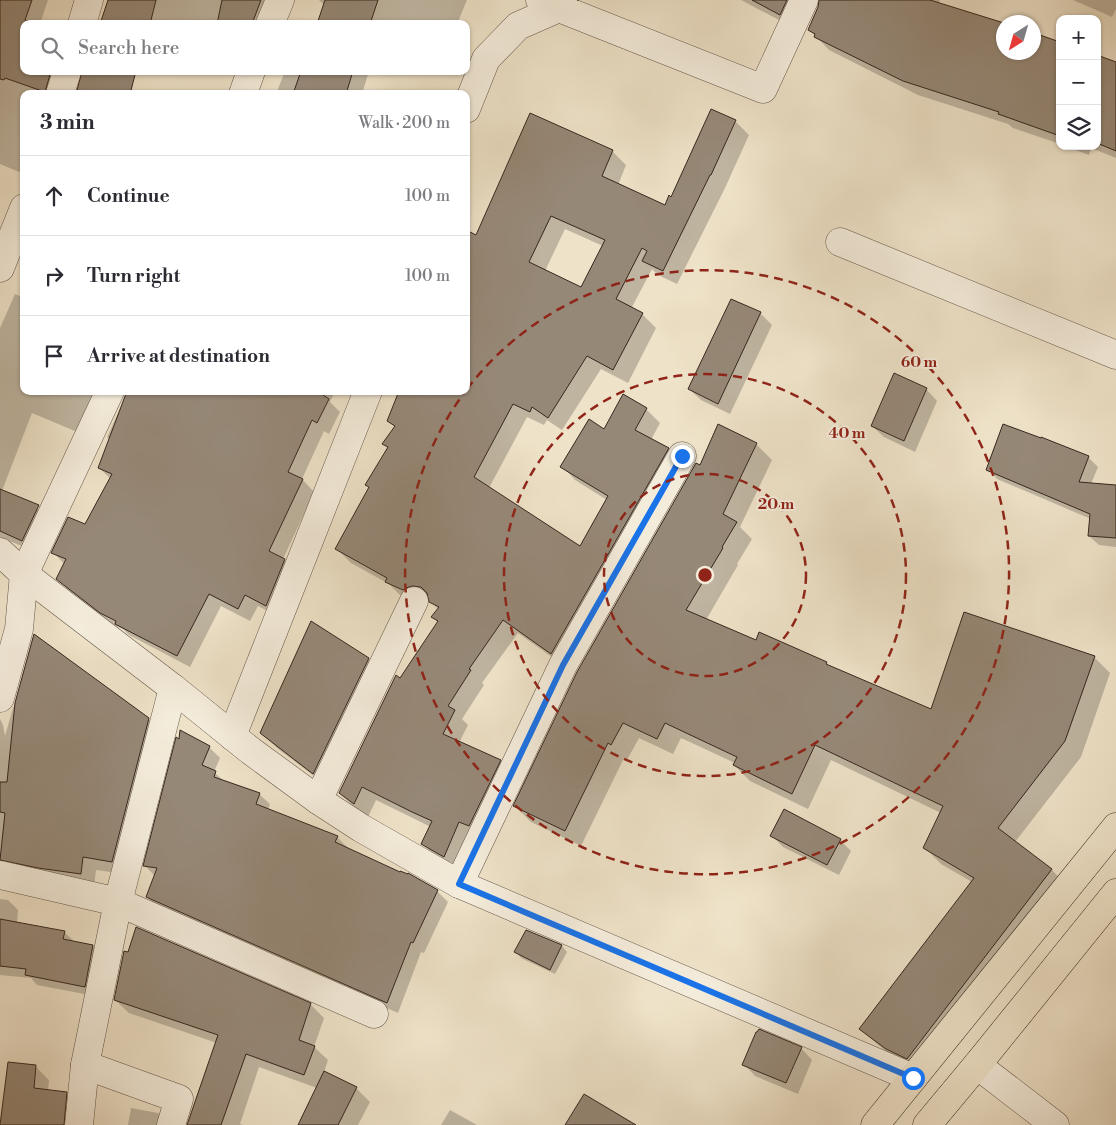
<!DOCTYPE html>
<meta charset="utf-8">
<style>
:root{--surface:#fff;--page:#f7f7f7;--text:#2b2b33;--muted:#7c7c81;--line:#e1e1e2}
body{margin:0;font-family:"Libre Bodoni",serif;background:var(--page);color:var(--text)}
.controls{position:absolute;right:15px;top:15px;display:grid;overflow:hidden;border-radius:10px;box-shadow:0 1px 4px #0004}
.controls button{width:45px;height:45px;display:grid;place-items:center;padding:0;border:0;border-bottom:1px solid var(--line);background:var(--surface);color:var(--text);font:25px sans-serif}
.compass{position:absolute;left:996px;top:15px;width:45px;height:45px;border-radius:50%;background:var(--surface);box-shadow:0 1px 4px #0004;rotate:217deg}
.stop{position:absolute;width:15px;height:15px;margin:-11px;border:4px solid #1a73e8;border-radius:50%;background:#fff}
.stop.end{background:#1a73e8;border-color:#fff;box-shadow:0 1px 5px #0008}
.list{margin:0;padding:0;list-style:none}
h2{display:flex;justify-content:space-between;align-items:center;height:65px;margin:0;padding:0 20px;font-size:21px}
h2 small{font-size:16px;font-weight:400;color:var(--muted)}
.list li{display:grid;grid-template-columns:32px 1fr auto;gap:15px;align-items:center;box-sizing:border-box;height:80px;padding:0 20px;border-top:1px solid var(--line)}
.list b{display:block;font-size:19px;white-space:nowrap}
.list em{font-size:16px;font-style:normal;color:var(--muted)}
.icon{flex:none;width:28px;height:28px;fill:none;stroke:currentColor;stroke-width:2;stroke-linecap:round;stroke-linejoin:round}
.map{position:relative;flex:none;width:1116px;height:1125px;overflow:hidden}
.search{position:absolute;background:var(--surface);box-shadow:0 1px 4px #0004;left:20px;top:20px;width:450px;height:55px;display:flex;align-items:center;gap:12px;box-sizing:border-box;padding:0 18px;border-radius:10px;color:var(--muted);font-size:19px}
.panel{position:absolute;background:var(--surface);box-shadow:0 1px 4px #0004;left:20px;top:90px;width:450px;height:305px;border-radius:10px}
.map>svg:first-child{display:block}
.shadow{fill:#0003;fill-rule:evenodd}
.building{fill:#968877;stroke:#36271f;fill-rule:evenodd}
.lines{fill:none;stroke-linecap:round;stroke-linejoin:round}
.minor-casing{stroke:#645649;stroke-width:29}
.major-casing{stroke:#36271f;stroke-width:29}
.minor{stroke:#f4ecdb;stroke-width:28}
.major{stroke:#eee2c8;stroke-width:28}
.route{stroke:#1a73e8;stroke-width:6}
.ring{fill:none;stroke:#8f2418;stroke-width:2.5;stroke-dasharray:9 6}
.centre{fill:#8f2418;stroke:#f4ecdb;stroke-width:2.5}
.ring-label{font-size:15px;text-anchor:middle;font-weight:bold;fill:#8f2418;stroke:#f4ecdb;stroke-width:4;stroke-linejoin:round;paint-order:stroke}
</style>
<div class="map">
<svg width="1116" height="1125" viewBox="0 0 1116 1125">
<rect width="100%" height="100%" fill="#eee2c8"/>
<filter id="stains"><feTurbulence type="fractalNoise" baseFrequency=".004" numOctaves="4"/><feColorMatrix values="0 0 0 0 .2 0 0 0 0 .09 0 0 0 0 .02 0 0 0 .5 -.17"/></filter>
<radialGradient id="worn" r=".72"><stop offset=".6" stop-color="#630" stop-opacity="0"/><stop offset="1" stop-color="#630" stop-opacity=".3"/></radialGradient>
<g class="shadow">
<polygon points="0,0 48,0 40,24 24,24 15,21 24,71 51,71 63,83 59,94 24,94 24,174 0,164"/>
<polygon points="110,0 268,0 268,24 101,24"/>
<polygon points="319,0 467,0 457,24 319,24 325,6"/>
<polygon points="741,0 812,0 794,28"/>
<polygon points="821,0 940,0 938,4 1004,52 1034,52 1034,35 1060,44 1060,144 1013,128 1008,124 918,95 829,50 809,29 819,7"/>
<polygon points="1073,0 1116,0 1116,9 1112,17"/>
<polygon points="1097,57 1116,63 1116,158 1091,148 1089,155 1065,146 1097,146"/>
<polygon points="285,71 288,71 301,76 302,71 369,71 362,94 276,94"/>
<path d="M 712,111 L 735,121 L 749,135 L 725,188 L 677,284 L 658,275 L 652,269 L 631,309 L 642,314 L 656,328 L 628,383 L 601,369 L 562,430 L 547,420 L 544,425 L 527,417 L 489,488 L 581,547 L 607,500 L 575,480 L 562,466 L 605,431 L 646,409 L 660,423 L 651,440 L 668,449 L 682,463 L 566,667 L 518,633 L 482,683 L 484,685 L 462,719 L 468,725 L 459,743 L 500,761 L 514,775 L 458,870 L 437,858 L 423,844 L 431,827 L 376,800 L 368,817 L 354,807 L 340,793 L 400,679 L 438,623 L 433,617 L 438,609 L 430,601 L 430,599 L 427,599 L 418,603 L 400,595 L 389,584 L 351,563 L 337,549 L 370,488 L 366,484 L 389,448 L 384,444 L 395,427 L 388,420 L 466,391 L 477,236 L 612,151 L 626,165 L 618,185 L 665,206 L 672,198 ZM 565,229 L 603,246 L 582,289 L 545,271 Z"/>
<polygon points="15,294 24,298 24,391 112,391 89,437 32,413 0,496 0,328"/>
<polygon points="732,300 760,313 772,325 730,414 701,400 689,389"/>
<polygon points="926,389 937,401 915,452 884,437 872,426"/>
<polygon points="127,391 335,391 330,402 340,412 329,434 324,431 302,479 314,492 283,559 296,572 279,617 258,606 250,621 221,606 190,667 129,635 123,629 114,625 69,590 57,578 65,565 53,552 85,526 111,479 99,468 110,440 107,437 125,398"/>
<polygon points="756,444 772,460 740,527 752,539 737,564 738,565 706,620 756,642 826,663 831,668 931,711 1094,657 1110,673 1081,757 1015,842 1052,870 1067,886 924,1074 903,1065 877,1044 861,1029 972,882 941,864 925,848 941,813 831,760 808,809 750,781 734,765 735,763 681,738 673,754 639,738 627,760 624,758 581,846 531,822 515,806 700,466"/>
<polygon points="1088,457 1098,467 1091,484 1116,486 1116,547 1099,545 1089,536 1091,519 997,479 988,469"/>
<polygon points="37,509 49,520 34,551 0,537 0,511"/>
<polygon points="368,659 384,675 330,788 277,748 261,732"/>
<polygon points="16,703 148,719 162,732 125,874 96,870 94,887 15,873 2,859 2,856 0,855 0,719 3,725 5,736 13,708"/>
<polygon points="209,747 220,758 214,772 225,782 259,794 270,804 268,810 337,837 348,848 347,849 437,891 448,902 424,953 421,952 398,1013 158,908 147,897 155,876 145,866"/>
<polygon points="772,836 840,840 851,851 839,875 783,847"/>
<polygon points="0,899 8,900 18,910 17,923 64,932 75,942 93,946 103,957 95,996 37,985 31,978 0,975"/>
<polygon points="527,931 562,946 567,952 555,974 521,958 516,952"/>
<polygon points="115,1000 310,1004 324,1018 314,1047 328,1060 324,1072 356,1088 370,1102 358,1125 299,1125 317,1088 259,1067 240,1124 243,1125 189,1125 217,1043 129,1013"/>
<polygon points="801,1048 812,1060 798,1094 755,1076 744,1064"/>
<polygon points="36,1067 49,1080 48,1091 66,1093 80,1107 78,1125 2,1125"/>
<polygon points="131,1108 158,1113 171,1125 128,1125"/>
<polygon points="450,1110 477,1125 441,1125"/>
</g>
<g class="building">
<polygon points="0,0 32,0 25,20 37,24 24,24 24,71 51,71 45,92 5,78 4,80 0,79"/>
<polygon points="108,0 156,0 150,24 100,24"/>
<polygon points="222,0 261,0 252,24 217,24"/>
<polygon points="325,0 378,0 370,24 317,24"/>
<polygon points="752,0 787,0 780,15"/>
<polygon points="819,0 930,0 1004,23 1004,52 1034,52 1034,33 1060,42 1060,136 998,114 999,112 903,81 814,37 815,34 808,30 818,7"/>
<polygon points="1097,55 1116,62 1116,151 1097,143"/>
<polygon points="82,71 136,71 130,94 76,94"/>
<polygon points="301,71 353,71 346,94 293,94"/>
<path d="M 711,109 L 736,120 L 711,175 L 710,175 L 663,271 L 642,261 L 647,251 L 642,248 L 616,299 L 643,313 L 613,370 L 587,356 L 548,418 L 532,407 L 530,412 L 513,404 L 474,477 L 580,546 L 608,496 L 560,467 L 589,419 L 604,429 L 623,394 L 647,408 L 635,430 L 669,448 L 551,654 L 503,620 L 469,669 L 471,670 L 448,706 L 455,710 L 443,734 L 501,760 L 469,826 L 459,822 L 444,857 L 421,844 L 432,821 L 412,812 L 362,787 L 354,804 L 339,793 L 396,675 L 400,678 L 438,621 L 431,617 L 439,607 L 429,602 L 427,593 L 421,587 L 412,586 L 406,588 L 403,590 L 385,582 L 387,578 L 335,549 L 369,487 L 365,485 L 388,447 L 382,444 L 395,426 L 387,421 L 399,391 L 466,391 L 466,230 L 476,235 L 530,113 L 613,150 L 602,176 L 665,205 L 669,195 L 671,197 ZM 551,216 L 605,240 L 581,287 L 529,262 Z"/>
<polygon points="731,299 761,312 718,404 688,389"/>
<polygon points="894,373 927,388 904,441 871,426"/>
<polygon points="127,391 325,391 323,395 329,399 317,423 312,420 288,472 303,479 269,551 285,559 266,606 245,595 238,609 209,594 177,656 115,624 116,621 100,613 56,579 66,559 51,553 68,517 85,524 112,474 98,468"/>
<polygon points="718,424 757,443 723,514 737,522 722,547 723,548 686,610 756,640 759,632 827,662 826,664 931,709 964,612 1095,656 1065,741 998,828 1052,869 907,1059 886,1049 859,1029 974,878 923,848 943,806 815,745 792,794 733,765 737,757 665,723 657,739 623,723 611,745 608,743 565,831 513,806 577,672 696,463 700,465"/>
<polygon points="1003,424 1041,438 1041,437 1089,456 1079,482 1116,485 1116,538 1088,536 1090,514 986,470"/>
<polygon points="0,489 39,505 22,541 0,531"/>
<polygon points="311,621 369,658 313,774 260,733"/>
<polygon points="34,634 149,718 112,862 83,857 81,874 38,868 0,860 5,813 0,812 0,782 7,782 15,703"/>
<polygon points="180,730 210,746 202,765 216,771 214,777 260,793 256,804 338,836 335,842 400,872 400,871 408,874 408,873 438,890 413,943 411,942 387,1003 146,897 157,868 143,866 176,737 179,739"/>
<polygon points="784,809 841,839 827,865 770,836"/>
<polygon points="0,919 65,931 63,939 93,945 85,987 25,975 26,969 0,966"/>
<polygon points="136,927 311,1003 299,1040 315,1046 304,1075 246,1054 221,1125 187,1125 218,1035 114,1000 124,951 128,952"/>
<polygon points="526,930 562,945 550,970 514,952"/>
<polygon points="759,1029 802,1047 786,1083 742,1065 756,1032 757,1032"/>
<polygon points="8,1062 36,1065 34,1088 67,1092 64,1125 0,1125"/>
<polygon points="324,1071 357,1087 338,1125 298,1125"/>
<polygon points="584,1094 636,1125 565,1125"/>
</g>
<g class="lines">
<g class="minor-casing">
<g id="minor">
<polyline points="563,0 559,8 763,89 804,0"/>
<polyline points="82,24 89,0"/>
<polyline points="270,24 280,0"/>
<polyline points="60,94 67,71"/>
<polyline points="243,94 251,71"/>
<polyline points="466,109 486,59 518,26 559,8 540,0"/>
<polyline points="840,242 1116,355"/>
<polyline points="0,268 24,208"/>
<polyline points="0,552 24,574 173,688 251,751 318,800 361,828 459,884 913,1078"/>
<polyline points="0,698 19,629 24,574 110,391"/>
<polyline points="232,736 368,391"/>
<polyline points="318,800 414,601"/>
<polyline points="0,875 118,902 374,1014"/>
<polyline points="459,884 563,665 682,456"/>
<polyline points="85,1065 179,1099 171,1125"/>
<polyline points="977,1065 1055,1125"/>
<polyline points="79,1125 85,1065 118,902 173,688"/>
</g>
</g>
<g class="major-casing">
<g id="major">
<polyline points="875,1125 1116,827"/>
<polyline points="927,1125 977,1065 1116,893"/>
</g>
</g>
<use href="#minor" class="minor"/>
<use href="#major" class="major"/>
</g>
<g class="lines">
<polyline class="route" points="682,456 563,665 459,884 913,1078"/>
</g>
<g class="ring">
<circle cx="705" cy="575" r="101"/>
<circle cx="705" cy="575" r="201"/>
<path d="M467 389A302 302 0 1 1 464 393"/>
</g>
<circle cx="705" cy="575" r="8" class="centre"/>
<g class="ring-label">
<text x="919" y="367">60 m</text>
<text x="847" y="438">40 m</text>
<text x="776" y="509">20 m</text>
</g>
<rect width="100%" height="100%" filter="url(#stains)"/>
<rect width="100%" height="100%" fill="url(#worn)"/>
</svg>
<div class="controls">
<button>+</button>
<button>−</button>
<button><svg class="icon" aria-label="layers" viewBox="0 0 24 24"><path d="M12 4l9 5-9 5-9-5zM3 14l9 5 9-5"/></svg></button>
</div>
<svg class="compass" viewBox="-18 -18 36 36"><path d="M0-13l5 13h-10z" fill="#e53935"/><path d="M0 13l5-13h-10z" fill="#7c7c81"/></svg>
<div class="stop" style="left:913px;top:1078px"></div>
<div class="stop end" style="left:682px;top:456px"></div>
<div class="search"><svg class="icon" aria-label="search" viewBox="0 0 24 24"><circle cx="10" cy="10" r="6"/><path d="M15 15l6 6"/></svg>Search here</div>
<section class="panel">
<h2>3 min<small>Walk · 200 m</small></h2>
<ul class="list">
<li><svg class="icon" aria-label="ahead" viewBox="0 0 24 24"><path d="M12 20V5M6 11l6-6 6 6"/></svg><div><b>Continue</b></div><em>100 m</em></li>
<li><svg class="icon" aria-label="right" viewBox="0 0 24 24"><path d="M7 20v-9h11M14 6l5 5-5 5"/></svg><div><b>Turn right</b></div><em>100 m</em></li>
<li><svg class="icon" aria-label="arrive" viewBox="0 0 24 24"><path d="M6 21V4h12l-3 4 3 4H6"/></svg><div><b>Arrive at destination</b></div></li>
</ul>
</section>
</div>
